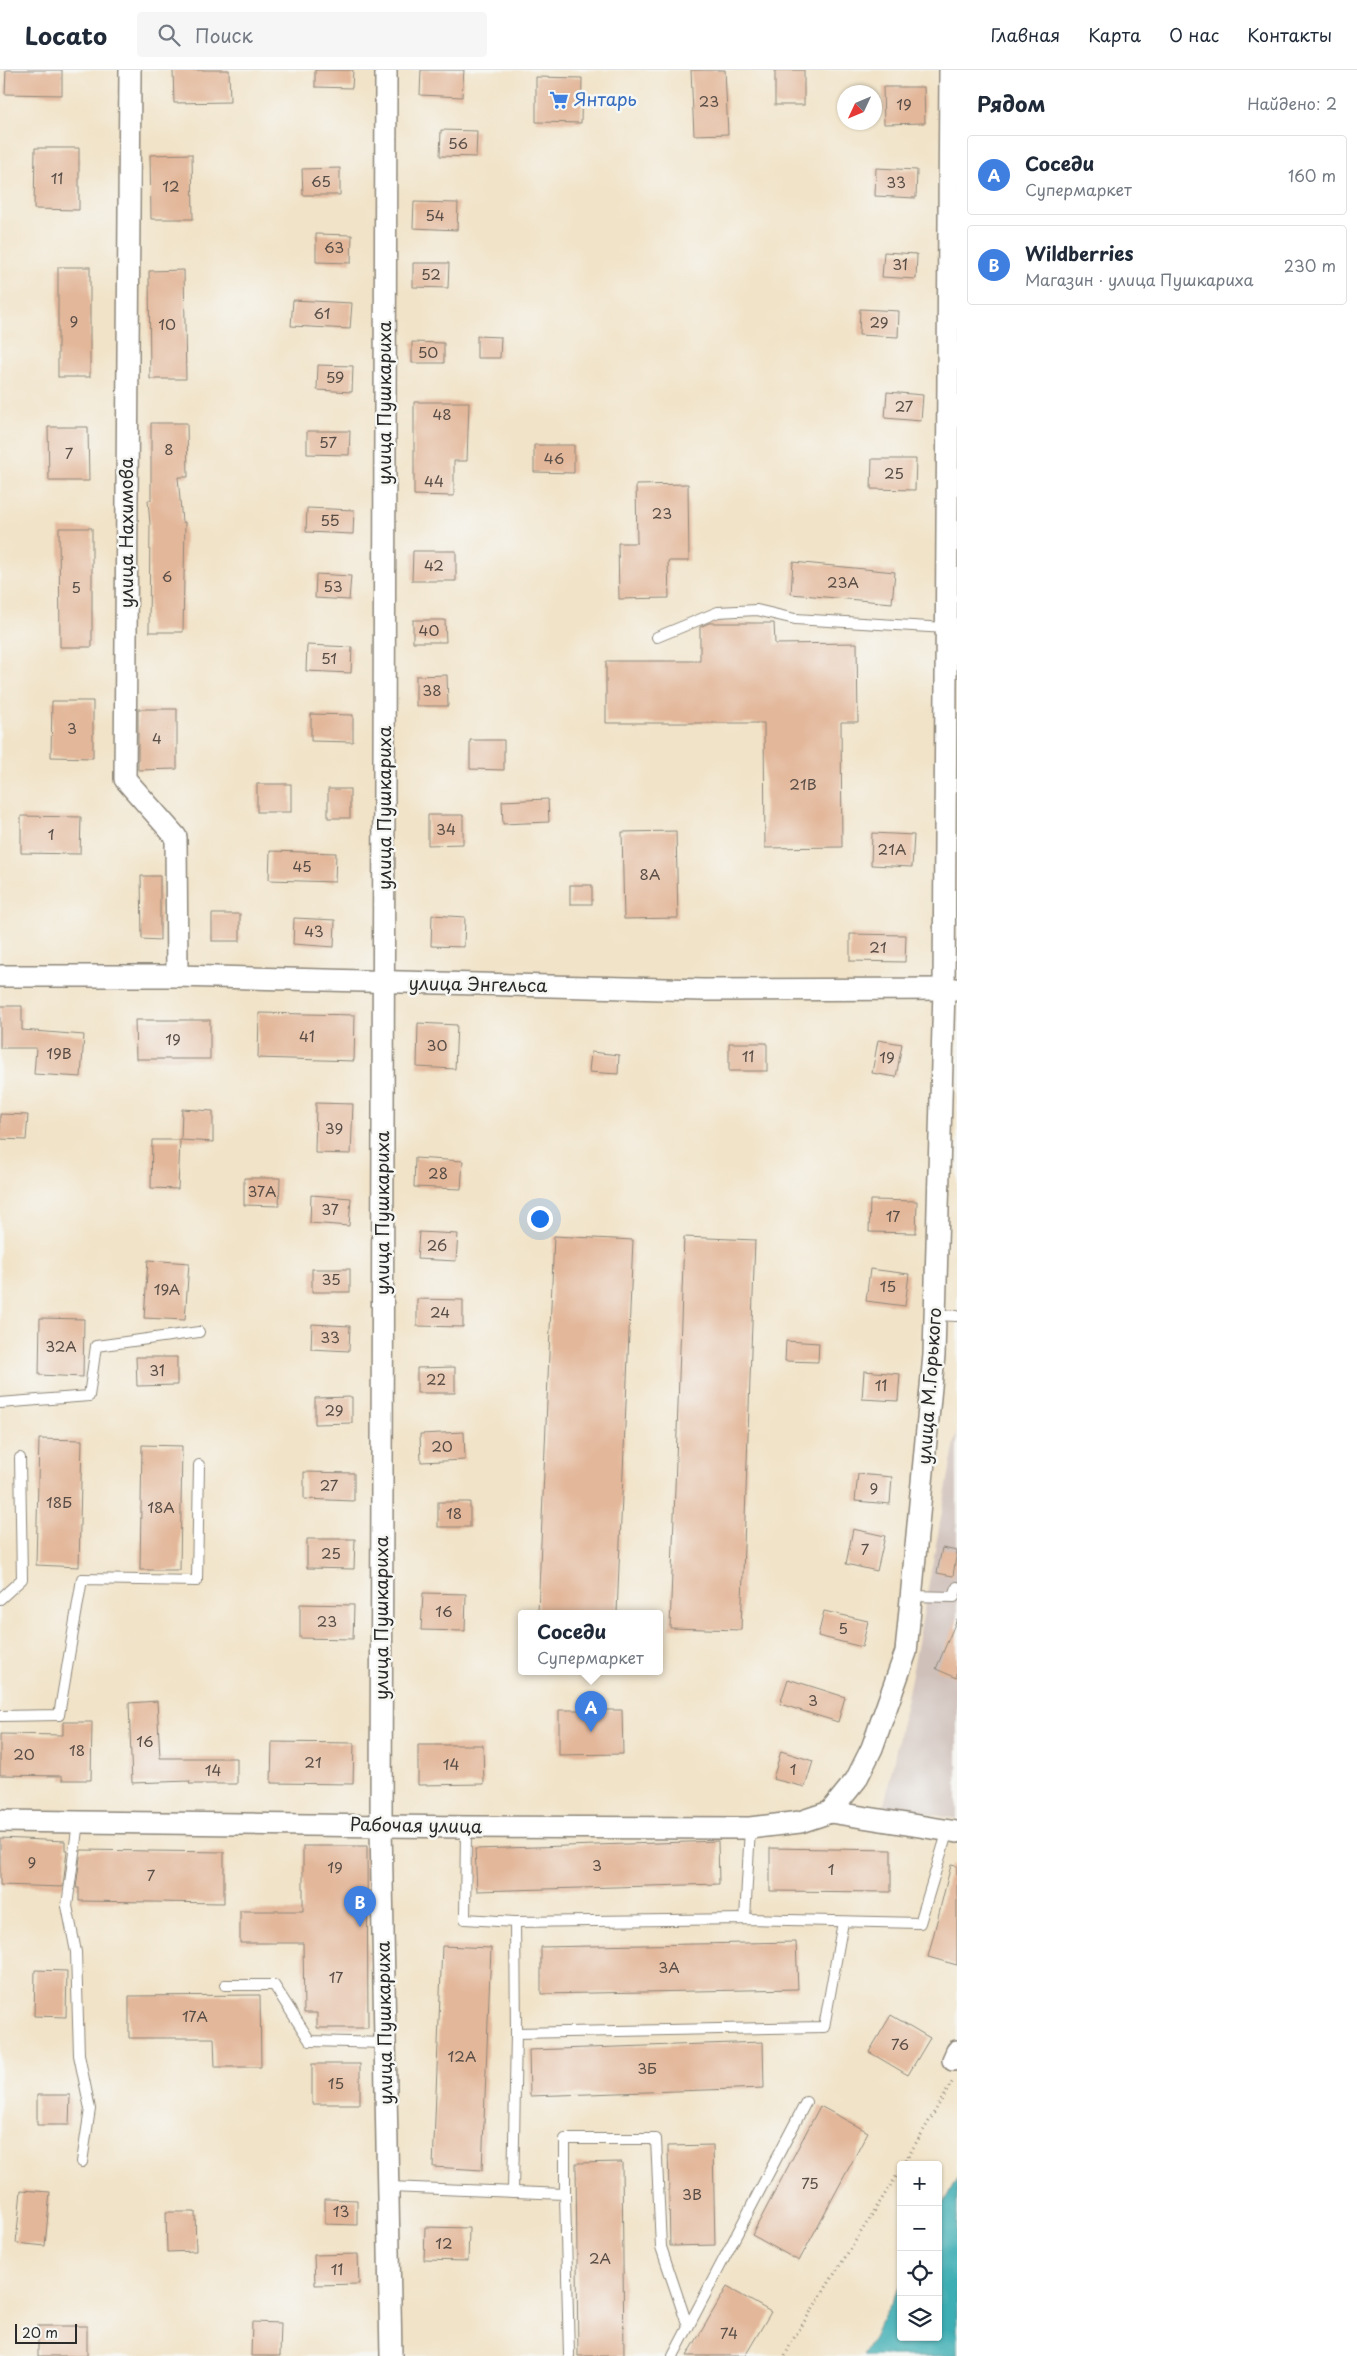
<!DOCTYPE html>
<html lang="ru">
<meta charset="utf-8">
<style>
:root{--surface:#fff;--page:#f6f6f7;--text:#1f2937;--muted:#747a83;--line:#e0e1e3;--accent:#7c3aed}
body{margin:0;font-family:"Playpen Sans",sans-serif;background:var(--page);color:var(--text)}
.controls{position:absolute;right:15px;bottom:15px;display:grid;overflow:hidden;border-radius:5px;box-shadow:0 1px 4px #0004}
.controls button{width:45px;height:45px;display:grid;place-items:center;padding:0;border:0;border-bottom:1px solid var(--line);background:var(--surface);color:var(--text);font:25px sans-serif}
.compass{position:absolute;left:837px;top:15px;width:45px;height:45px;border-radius:50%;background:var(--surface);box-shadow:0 1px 4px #0004;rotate:226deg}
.scale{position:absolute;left:15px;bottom:12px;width:62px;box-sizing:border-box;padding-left:5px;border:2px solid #2b2b2b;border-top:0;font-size:14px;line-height:18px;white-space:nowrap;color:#2b2b2b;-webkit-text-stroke:4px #f6f6f2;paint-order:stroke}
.you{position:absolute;left:539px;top:1148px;width:18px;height:18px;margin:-12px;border:4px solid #fff;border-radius:50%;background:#1a73e8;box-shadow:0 0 0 8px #1a73e833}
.badge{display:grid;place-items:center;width:32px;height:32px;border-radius:50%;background:var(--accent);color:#fff;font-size:16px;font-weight:700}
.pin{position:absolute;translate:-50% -41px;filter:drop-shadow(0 1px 2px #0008)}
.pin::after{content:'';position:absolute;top:26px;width:18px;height:15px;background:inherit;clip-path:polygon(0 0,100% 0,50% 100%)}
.popup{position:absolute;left:518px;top:1540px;width:145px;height:65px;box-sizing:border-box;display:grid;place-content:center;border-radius:5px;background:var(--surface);filter:drop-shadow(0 1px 4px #0005);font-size:16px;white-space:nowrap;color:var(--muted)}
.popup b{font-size:19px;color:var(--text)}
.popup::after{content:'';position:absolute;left:50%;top:100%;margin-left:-10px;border:10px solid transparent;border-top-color:var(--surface)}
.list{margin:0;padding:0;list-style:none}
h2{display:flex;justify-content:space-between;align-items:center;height:65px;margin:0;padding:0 20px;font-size:21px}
h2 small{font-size:16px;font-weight:400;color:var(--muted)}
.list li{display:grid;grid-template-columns:32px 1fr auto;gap:15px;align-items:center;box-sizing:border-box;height:80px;margin:0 10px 10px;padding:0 10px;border:1px solid var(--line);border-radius:5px}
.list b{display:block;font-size:19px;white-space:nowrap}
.list p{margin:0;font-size:16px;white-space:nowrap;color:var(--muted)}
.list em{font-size:16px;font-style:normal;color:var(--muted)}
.icon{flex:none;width:28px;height:28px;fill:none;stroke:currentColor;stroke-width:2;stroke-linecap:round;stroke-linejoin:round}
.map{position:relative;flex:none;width:957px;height:2286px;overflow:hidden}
header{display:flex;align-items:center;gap:30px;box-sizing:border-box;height:70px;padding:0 25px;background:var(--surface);border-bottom:1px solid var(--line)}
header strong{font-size:24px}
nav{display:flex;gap:28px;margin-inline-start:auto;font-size:18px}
.search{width:350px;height:45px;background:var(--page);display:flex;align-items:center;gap:12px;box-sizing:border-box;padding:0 18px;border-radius:5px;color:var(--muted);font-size:19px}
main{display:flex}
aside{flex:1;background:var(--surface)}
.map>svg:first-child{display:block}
.industrial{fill:#cfc0ba}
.water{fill:#3caeb4;stroke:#346c70}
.building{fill:#e3b79a}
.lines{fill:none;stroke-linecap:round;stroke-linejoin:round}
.lane-casing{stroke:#8e877a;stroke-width:12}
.street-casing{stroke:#8e877a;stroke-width:24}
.path{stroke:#8e877a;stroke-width:3;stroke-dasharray:1 4;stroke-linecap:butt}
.lane{stroke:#fff;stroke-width:10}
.street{stroke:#fff;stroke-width:21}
.labels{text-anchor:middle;stroke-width:5;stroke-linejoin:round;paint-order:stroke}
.number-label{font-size:15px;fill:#594e47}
.shop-label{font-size:18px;fill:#366cbe;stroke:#f6f6f2;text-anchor:start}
.street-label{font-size:18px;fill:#2b2b2b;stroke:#f6f6f2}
</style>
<header>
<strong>Locato</strong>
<div class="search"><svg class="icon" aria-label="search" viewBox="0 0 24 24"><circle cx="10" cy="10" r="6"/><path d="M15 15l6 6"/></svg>Поиск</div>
<nav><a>Главная</a><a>Карта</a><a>О нас</a><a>Контакты</a></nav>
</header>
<main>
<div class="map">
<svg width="957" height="2286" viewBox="0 0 957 2286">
<rect width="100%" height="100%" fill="#f6f6f2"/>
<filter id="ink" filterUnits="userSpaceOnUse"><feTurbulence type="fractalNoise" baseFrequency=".02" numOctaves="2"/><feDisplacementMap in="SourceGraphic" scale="10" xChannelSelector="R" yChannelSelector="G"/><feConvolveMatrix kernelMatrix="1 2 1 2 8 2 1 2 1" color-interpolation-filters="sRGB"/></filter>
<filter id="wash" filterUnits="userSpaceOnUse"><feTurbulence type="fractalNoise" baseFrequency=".0096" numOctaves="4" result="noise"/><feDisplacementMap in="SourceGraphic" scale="20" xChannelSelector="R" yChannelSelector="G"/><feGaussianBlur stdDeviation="1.12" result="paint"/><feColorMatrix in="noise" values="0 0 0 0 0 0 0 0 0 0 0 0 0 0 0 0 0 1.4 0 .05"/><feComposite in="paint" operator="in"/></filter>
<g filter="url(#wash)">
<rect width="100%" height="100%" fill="#f1e3c8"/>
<polygon class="industrial" points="957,1361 957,1749 884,1736 914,1594"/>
<polygon class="water" points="957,2108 957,2286 863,2286 901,2215 901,2267 938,2267 938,2143"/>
<g id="blocks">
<g class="building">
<polygon points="6,0 62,0 62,25 5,24"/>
<polygon points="173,0 229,0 230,32 174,33"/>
<polygon points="315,0 353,0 352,18 315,17"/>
<polygon points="421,0 464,0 462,27 420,25"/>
<polygon points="691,0 725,0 728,64 694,65"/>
<rect x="775" y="0" width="29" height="35"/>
<polygon points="536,7 582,8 581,53 536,52"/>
<polygon points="883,17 924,17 925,53 884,54"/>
<polygon points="441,60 477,61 476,87 440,86"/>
<polygon points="35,78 79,78 79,140 34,139"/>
<polygon points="192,84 193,149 151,149 150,85"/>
<polygon points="340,98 340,125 303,125 302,99"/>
<polygon points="876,98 917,100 916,128 875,126"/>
<polygon points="414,132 458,133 457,160 413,158"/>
<polygon points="316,164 352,165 351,193 316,192"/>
<polygon points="884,182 917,184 916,209 882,207"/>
<polygon points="413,193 449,193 448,218 413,217"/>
<rect x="58" y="197" width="32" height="110"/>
<polygon points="184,200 186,309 150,309 149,201"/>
<polygon points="293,230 352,233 350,259 291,256"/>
<polygon points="860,239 899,241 898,267 859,265"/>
<polygon points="477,266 501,267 500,288 477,288"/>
<polygon points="412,272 444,273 444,293 412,293"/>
<polygon points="318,295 353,296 352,322 317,320"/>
<polygon points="887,322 923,325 921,351 885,348"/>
<polygon points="414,332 469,332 467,391 454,391 454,426 414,425"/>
<polygon points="151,353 187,353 188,407 178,407 182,452 185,452 183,562 149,562 150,454 148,430 151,430"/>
<polygon points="48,357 88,357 89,411 49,411"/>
<polygon points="307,361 350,361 349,385 307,384"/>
<polygon points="534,375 574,375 574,403 534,402"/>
<polygon points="872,389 916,389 915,420 871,419"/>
<polygon points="688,414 689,491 668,491 669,528 619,529 618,473 637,473 636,415"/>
<polygon points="307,438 354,440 353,464 306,462"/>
<polygon points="59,458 92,458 92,577 60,577"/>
<polygon points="413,481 456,481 456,511 412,511"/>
<polygon points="793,492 895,502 892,533 791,524"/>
<polygon points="316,504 351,506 349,530 315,528"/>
<polygon points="413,550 445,550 446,572 413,572"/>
<polygon points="709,553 774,553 775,574 857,573 858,652 841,652 842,777 765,778 764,653 606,653 606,591 700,591 700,557"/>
<polygon points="307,575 352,577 351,603 306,601"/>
<polygon points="447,605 448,636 416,636 416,606"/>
<polygon points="52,631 93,631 93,688 51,687"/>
<polygon points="138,639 177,639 177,699 138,700"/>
<polygon points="311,644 353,645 353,672 311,671"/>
<polygon points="470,670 504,670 504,700 470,699"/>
<rect x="257" y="714" width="34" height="28"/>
<rect x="328" y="719" width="22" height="29"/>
<polygon points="548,729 549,752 503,754 502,731"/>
<polygon points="428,745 463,745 463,774 428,775"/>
<polygon points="21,746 81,747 80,784 21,783"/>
<polygon points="676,761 678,848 624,849 622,762"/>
<polygon points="872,763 914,765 912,797 871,795"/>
<polygon points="270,781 336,783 335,812 269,810"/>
<polygon points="141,806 160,806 160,870 142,869"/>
<rect x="570" y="815" width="22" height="19"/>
<rect x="212" y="844" width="28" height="27"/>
<polygon points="432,845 465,847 464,877 431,876"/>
<polygon points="294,848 335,850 334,877 293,874"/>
<polygon points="850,864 906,865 905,892 850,891"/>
<polygon points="0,936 22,936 22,960 84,965 81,1007 34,1004 36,978 0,978"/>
<polygon points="259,943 355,945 354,991 258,988"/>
<polygon points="135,950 210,950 210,989 136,989"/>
<polygon points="418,953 457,955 455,999 417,997"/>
<polygon points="878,970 902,974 896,1007 872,1003"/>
<rect x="729" y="973" width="38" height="28"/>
<polygon points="591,982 619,985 618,1004 589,1002"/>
<polygon points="316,1033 353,1034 351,1084 315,1083"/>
<polygon points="182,1039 213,1041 213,1072 181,1070"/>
<polygon points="0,1044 28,1045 26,1070 0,1069"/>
<polygon points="152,1070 180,1070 178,1119 151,1118"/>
<polygon points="415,1088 463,1091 461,1119 414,1117"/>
<polygon points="244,1108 280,1108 279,1136 244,1135"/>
<polygon points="311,1125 351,1128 349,1156 310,1153"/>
<polygon points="870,1130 917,1131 916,1163 869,1162"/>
<polygon points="419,1162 458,1164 456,1191 417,1189"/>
<polygon points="554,1166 633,1170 617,1543 538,1543"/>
<polygon points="684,1167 755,1170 741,1560 670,1558"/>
<polygon points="148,1190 189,1193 185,1250 144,1248"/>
<rect x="312" y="1199" width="38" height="23"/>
<polygon points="870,1199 909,1204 905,1236 866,1231"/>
<polygon points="417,1229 463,1230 463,1257 417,1256"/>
<polygon points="40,1248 84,1249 83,1307 39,1305"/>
<polygon points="312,1254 350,1256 349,1281 311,1279"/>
<polygon points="786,1271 819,1273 818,1292 785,1291"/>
<polygon points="136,1287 177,1287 177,1315 137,1316"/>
<polygon points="455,1297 455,1323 417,1323 417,1298"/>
<polygon points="864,1301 900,1304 898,1331 862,1329"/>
<polygon points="352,1327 352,1353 315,1354 315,1328"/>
<polygon points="464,1362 465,1390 421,1392 420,1364"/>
<polygon points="39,1369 82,1370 79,1497 36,1495"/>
<polygon points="142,1375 182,1376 180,1500 140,1500"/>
<polygon points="304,1402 354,1403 354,1431 304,1429"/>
<polygon points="858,1404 892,1407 890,1434 855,1431"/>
<rect x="438" y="1432" width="32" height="25"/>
<polygon points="853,1459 885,1466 877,1501 846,1494"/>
<polygon points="307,1469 355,1469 354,1499 307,1498"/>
<polygon points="942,1478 957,1481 953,1506 937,1503"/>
<polygon points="423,1523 466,1524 465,1561 421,1560"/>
<polygon points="300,1534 354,1535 353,1569 300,1568"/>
<polygon points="824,1541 868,1551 862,1577 818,1566"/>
<polygon points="957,1549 957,1608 936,1599"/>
<polygon points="788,1609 845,1627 838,1652 780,1634"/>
<polygon points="157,1631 160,1688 237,1688 237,1714 189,1714 190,1711 132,1713 129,1633"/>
<polygon points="559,1640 622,1640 623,1684 559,1685"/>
<polygon points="63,1652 92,1652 91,1710 62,1710 62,1706 0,1705 0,1664 63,1665"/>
<polygon points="272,1672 354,1673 353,1714 271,1713"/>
<polygon points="418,1675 483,1675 484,1714 418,1715"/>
<polygon points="781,1681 813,1691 805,1717 773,1709"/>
<polygon points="0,1768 65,1771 65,1780 67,1780 63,1817 0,1815"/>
<polygon points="718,1771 719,1814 477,1821 475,1779"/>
<polygon points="303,1776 367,1776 368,1958 317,1958 317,1943 304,1943 303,1873 240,1873 240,1841 303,1841"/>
<polygon points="770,1778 891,1780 891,1822 770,1821"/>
<polygon points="81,1780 224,1782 224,1833 79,1831 79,1818 76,1818"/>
<polygon points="951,1795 957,1796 957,1895 928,1887"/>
<polygon points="796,1872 798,1919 541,1924 541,1877"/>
<polygon points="442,1876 491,1878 482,2100 433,2097"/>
<polygon points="35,1900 67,1901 66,1947 34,1946"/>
<polygon points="260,1925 261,1997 215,1997 214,1968 129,1968 129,1926"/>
<polygon points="891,1945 930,1968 908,2005 869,1982"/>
<polygon points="763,1972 764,2018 530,2026 529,1980"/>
<rect x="312" y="1994" width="48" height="40"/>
<polygon points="37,2025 70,2025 69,2055 37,2055"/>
<polygon points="820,2036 868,2062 799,2191 752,2165"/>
<polygon points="713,2075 715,2175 670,2176 668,2076"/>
<polygon points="622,2092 624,2286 578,2286 576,2093"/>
<polygon points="21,2120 50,2122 45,2176 16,2173"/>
<polygon points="325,2129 357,2130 357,2155 325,2154"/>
<polygon points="166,2142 195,2142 196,2181 167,2182"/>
<polygon points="425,2157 469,2158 468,2191 424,2190"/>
<polygon points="358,2184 359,2214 315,2215 314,2185"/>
<polygon points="727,2217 771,2242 745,2286 687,2286"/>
<polygon points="252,2252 281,2253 280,2286 251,2286"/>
<rect x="38" y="2256" width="49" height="30"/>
</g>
</g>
</g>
<g filter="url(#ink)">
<use href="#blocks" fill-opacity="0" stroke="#8e877a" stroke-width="1"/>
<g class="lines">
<g class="lane-casing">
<g id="lane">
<polyline points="657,567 718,542 757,540 795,549 946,558"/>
<polyline points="935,1245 957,1246"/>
<polyline points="0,1333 89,1326 96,1276 199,1262"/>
<polyline points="911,1526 954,1527 957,1517"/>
<polyline points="0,1529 22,1509 20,1388"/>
<polyline points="0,1646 59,1645 82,1509 197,1511 199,1395"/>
<polyline points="78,1752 67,1836 76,1882 79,1985 90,2039 82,2092"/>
<polyline points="466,1757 465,1849 515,1852 745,1849 920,1853 948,1760"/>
<polyline points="745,1849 750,1758"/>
<polyline points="225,1915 274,1915 310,1971 386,1973"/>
<polyline points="516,1963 824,1957 843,1852"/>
<polyline points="389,2117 565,2124 569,2286"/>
<polyline points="513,2122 516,1963 515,1852"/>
<polyline points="565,2124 565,2069 656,2069 661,2177 688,2257"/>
<polyline points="673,2286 806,2032"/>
</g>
</g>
<g class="street-casing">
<g id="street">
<polyline points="130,0 125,709 176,767 177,906"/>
<polyline points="386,0 381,1756 391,2286"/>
<polyline points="0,906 177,906 703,920 957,919"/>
<polyline points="830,1742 856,1710 872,1678 906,1582 934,1285 944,919 950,0"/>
<polyline points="0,1751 466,1757 750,1758 800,1752 830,1742 957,1762"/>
<polyline points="953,1990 957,1981"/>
</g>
</g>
<g class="path">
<polyline points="903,2095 954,2009"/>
<polyline points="785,2286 792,2271 901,2099"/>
</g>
<use href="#lane" class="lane"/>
<use href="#street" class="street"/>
</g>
</g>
<defs>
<g id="supermarket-bare" transform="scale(1.5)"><path d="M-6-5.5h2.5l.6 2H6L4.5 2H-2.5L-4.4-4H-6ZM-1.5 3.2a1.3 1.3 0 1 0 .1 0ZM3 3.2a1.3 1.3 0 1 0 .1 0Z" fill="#3f7fe0" stroke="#f6f6f2" stroke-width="2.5" paint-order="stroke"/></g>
</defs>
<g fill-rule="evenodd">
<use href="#supermarket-bare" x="559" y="30"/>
</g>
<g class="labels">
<g class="number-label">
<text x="709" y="37">23</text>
<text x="904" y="40">19</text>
<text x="458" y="79">56</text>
<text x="57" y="114">11</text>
<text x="321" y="117">65</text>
<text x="896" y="118">33</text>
<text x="171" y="122">12</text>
<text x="435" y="151">54</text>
<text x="334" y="183">63</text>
<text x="900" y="200">31</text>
<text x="431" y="210">52</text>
<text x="322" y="249">61</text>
<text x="74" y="257">9</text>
<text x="879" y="258">29</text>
<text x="167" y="260">10</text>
<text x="428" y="288">50</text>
<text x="335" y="313">59</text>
<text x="904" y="342">27</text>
<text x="442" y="350">48</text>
<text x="328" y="378">57</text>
<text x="169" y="385">8</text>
<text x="69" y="389">7</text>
<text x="554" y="394">46</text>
<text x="894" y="409">25</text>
<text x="434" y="417">44</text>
<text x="662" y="449">23</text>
<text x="330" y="456">55</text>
<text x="434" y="501">42</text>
<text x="167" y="512">6</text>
<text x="843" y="518">23А</text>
<text x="333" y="522">53</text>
<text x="76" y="523">5</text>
<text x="429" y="566">40</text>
<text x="329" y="594">51</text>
<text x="432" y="626">38</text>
<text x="72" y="664">3</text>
<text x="157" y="674">4</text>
<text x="803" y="720">21В</text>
<text x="446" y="765">34</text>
<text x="51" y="770">1</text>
<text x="892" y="785">21А</text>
<text x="302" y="802">45</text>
<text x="650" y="810">8А</text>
<text x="314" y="867">43</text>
<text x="878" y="883">21</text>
<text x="307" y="972">41</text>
<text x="173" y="975">19</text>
<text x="437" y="981">30</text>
<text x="59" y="989">19В</text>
<text x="748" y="992">11</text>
<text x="887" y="993">19</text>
<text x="334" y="1064">39</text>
<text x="438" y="1109">28</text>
<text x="262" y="1127">37А</text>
<text x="330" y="1145">37</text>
<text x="893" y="1152">17</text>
<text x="437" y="1181">26</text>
<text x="331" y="1215">35</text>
<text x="888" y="1222">15</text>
<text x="167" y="1225">19А</text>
<text x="440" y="1248">24</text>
<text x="330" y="1273">33</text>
<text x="61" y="1282">32А</text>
<text x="157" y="1306">31</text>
<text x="436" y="1315">22</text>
<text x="881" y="1321">11</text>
<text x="334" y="1346">29</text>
<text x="442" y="1382">20</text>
<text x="329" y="1421">27</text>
<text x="874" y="1424">9</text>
<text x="59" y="1438">18Б</text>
<text x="161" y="1443">18А</text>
<text x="454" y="1449">18</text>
<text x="865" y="1485">7</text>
<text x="331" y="1489">25</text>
<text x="444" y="1547">16</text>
<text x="327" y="1557">23</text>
<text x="843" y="1564">5</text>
<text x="813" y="1636">3</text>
<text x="145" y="1677">16</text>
<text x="77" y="1686">18</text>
<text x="24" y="1690">20</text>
<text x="313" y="1698">21</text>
<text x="451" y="1700">14</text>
<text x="793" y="1705">1</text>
<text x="213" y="1706">14</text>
<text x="32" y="1798">9</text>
<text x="597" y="1801">3</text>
<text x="335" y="1803">19</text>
<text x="831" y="1805">1</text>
<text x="151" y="1811">7</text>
<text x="669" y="1903">3А</text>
<text x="336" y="1913">17</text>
<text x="195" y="1952">17А</text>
<text x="900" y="1980">76</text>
<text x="462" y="1992">12А</text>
<text x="647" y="2004">3Б</text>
<text x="336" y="2019">15</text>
<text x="810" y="2119">75</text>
<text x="692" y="2130">3В</text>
<text x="341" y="2147">13</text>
<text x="444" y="2179">12</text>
<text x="600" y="2194">2А</text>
<text x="337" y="2205">11</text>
<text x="729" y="2269">74</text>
</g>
<g class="shop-label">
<text x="574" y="36">Янтарь</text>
</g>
<g class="street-label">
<text transform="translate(385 333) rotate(-90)" y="6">улица Пушкариха</text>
<text transform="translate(127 463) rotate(-90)" y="6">улица Нахимова</text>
<text transform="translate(385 738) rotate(-90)" y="6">улица Пушкариха</text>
<text transform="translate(478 915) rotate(1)" y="6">улица Энгельса</text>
<text transform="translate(383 1143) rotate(-90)" y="6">улица Пушкариха</text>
<text transform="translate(930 1316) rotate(-86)" y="6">улица М.Горького</text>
<text transform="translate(382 1548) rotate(-90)" y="6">улица Пушкариха</text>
<text transform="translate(416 1756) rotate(1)" y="6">Рабочая улица</text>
<text transform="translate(385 1953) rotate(-91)" y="6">улица Пушкариха</text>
</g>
</g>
</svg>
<div class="controls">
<button>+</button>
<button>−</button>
<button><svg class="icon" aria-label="locate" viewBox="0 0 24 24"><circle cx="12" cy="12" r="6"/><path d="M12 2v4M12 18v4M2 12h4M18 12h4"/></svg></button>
<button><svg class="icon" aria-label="layers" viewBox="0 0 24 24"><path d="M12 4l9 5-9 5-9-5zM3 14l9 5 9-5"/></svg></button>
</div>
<svg class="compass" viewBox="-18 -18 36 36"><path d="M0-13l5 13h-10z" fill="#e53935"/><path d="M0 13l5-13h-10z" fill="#747a83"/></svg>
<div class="scale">20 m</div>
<div class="you"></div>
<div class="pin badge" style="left:591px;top:1662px;background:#3f7fe0">A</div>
<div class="popup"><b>Соседи</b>Супермаркет</div>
<div class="pin badge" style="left:360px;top:1857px;background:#3f7fe0">B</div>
</div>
<aside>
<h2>Рядом<small>Найдено: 2</small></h2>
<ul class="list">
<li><span class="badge" style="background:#3f7fe0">A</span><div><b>Соседи</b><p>Супермаркет</p></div><em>160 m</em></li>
<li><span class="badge" style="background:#3f7fe0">B</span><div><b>Wildberries</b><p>Магазин · улица Пушкариха</p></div><em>230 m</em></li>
</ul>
</aside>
</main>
